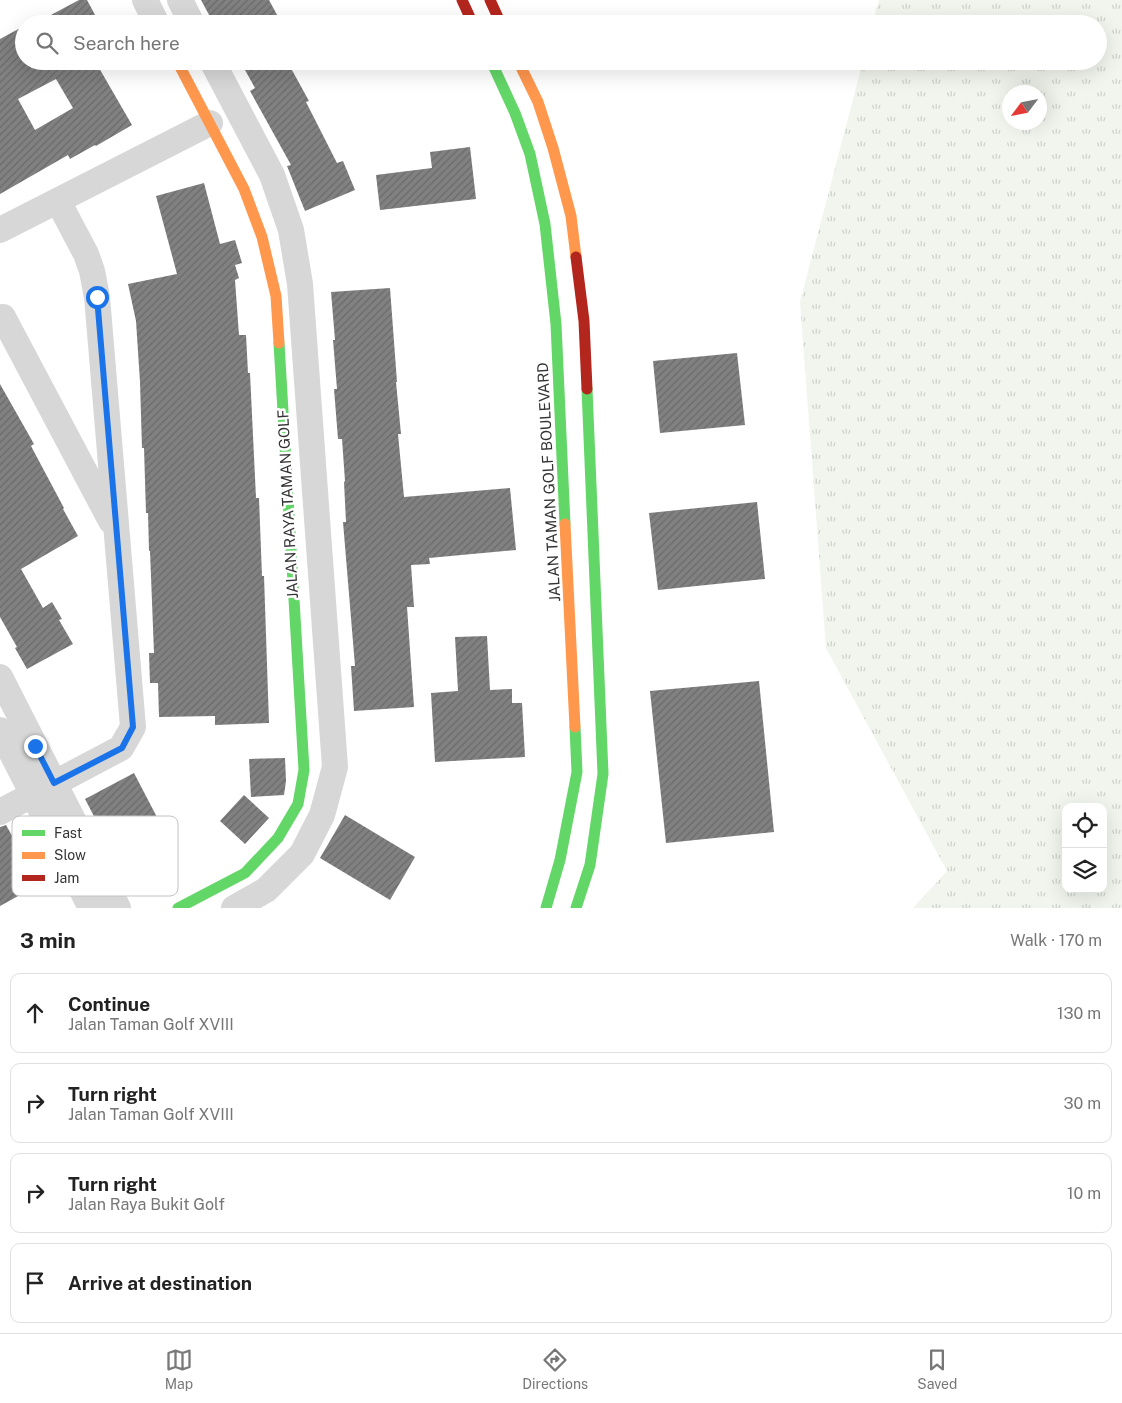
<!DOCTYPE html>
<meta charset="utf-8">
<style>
:root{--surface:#fff;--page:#f6f6f6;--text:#222;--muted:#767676;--line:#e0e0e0;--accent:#7a7a7a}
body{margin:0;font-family:"Public Sans",sans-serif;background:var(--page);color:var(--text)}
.controls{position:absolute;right:15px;bottom:15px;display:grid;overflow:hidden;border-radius:10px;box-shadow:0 5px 20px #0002}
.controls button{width:45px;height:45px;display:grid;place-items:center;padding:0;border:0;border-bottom:1px solid var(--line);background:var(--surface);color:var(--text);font:25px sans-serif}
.compass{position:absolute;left:1002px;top:85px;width:45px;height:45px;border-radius:50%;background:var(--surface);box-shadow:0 5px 20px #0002;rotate:238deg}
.stop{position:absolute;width:15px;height:15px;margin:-11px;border:4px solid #1a73e8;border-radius:50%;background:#fff}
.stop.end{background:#1a73e8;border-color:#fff;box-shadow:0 1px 5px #0008}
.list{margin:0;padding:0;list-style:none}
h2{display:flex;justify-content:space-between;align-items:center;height:65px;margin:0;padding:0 20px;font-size:21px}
h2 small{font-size:16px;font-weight:400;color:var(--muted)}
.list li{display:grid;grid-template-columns:32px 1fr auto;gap:15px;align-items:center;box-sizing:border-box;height:80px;margin:0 10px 10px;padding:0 10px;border:1px solid var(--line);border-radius:10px}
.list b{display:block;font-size:19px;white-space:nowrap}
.list p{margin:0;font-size:16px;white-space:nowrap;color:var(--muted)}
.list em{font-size:16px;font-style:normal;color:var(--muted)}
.icon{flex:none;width:28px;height:28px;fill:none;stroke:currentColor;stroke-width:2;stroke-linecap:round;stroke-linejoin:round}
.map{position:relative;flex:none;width:1122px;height:908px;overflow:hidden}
.search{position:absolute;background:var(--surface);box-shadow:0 5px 20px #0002;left:15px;right:15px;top:15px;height:55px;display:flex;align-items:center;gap:12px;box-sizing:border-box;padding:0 18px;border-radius:28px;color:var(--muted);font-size:19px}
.sheet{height:425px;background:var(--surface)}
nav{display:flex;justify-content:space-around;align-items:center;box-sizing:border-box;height:70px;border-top:1px solid var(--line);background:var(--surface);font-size:14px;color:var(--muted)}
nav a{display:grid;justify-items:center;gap:2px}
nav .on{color:var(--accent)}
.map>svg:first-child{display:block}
.grass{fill:url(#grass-tufts);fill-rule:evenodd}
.building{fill:url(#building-hatch);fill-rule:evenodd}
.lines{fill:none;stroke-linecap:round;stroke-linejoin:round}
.street{stroke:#d7d7d7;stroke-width:26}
.fast{stroke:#63d668;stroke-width:11}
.slow{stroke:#ff974d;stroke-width:11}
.jam{stroke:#b3261e;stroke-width:11}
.route{stroke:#1a73e8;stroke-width:6}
.labels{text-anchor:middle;stroke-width:5;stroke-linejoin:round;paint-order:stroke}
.street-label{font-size:15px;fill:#333;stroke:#fff}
.key{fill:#fff;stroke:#c2c2c2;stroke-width:1}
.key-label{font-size:14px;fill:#333}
</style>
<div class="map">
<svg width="1122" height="908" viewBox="0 0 1122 908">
<defs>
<pattern id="grass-tufts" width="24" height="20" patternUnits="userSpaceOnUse" patternTransform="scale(1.25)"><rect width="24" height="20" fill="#f1f5ed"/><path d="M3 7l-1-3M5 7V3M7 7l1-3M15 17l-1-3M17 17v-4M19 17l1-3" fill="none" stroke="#cfd2cc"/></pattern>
<pattern id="building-hatch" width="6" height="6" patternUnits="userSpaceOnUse" patternTransform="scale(1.25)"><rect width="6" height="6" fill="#818181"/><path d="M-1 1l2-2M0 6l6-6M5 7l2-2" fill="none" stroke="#6a6a6a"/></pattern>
</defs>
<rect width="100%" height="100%" fill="#fff"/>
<path class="grass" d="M 879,0 L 1122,0 L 1122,908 L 913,908 L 947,871 L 826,648 L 800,302 L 863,61 L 1098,61 L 1098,24 L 872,24 ZM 1010,92 L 1040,92 L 1040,122 L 1010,122 ZM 1066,807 L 1103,807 L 1103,889 L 1066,889 Z"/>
<g class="building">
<polygon points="79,0 87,0 100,24 34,24"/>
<polygon points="201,0 269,0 282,24 214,24"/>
<path d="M 24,26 L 24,61 L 95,61 L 132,125 L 96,146 L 95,145 L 70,159 L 68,155 L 0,194 L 0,39 ZM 56,79 L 73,108 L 35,130 L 18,99 Z"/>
<polygon points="240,61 287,61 309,101 306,102 337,163 343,161 355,190 305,211 287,166 291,165 250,91 255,88"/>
<polygon points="470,147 476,199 380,210 376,175 432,168 430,152"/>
<polygon points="204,183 220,244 235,240 242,263 235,265 239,278 235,280 239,335 246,335 248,373 250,373 256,498 259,498 262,576 264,576 269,723 215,725 215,716 159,717 158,683 150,683 149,653 154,653 150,551 149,551 148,513 146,513 144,448 142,448 140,382 136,321 128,284 177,274 156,196"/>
<polygon points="390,288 397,382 396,382 401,434 398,434 404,497 510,488 516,550 429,558 430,564 411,565 414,607 407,607 414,707 354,711 351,666 355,666 343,522 346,522 344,482 345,481 342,439 338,439 334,389 337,389 333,340 335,340 331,292"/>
<polygon points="737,353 745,425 660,433 653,361"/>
<polygon points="0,384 34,444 31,446 64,508 63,509 78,536 21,569 43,608 52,602 62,619 59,620 73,644 27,669 15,648 17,647 0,617"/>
<polygon points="757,502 765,579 658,590 649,513"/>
<polygon points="487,636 490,690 512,689 512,703 522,703 525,757 435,762 431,693 458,691 455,637"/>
<polygon points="759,681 774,832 666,843 650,691"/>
<polygon points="285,758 286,781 284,795 251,797 249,759"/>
<polygon points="134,773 159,821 110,847 85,799"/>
<polygon points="244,795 269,818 245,844 220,821"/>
<polygon points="345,815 415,857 390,900 320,858"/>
<polygon points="6,825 15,841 25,835 49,879 0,906 0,827"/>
</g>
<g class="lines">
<g class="street">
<polyline points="145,0 157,24"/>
<polyline points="180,0 192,24"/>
<polyline points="212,61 272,175 291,230 300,284 335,767 322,815 302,854 266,890 234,908"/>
<polyline points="0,230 210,123"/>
<polyline points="3,317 111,521"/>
<polyline points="0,677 118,908"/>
<polyline points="0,730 91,908"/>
<polyline points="0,812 121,748 133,727 97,297 92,271 86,254 58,201"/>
</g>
<g class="fast">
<polyline points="491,61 515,113 530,154 545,224 556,324 565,524"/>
<polyline points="178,908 245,873 278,838 298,804 304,770 279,343"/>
<polyline points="546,908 560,860 577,772 575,727"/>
<polyline points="576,908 590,865 603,774 587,389"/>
</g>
<g class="slow">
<polyline points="177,61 244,189 262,237 276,296 279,343"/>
<polyline points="518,61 538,102 553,148 571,216 576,257"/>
<polyline points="565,524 575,727"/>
</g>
<g class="jam">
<polyline points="462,0 473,24"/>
<polyline points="490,0 501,24"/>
<polyline points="576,257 584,321 587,389"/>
</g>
</g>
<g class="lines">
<polyline class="route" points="35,746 54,783 122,748 133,727 97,297"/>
</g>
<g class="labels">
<g class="street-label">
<text transform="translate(549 482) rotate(-93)" y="5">JALAN TAMAN GOLF BOULEVARD</text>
<text transform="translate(288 504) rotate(-93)" y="5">JALAN RAYA TAMAN GOLF</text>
</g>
</g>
<rect x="12" y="816" width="166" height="80" rx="8" class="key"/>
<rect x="22" y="830" width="23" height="6" fill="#63d668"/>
<rect x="22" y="852" width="23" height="7" fill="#ff974d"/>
<rect x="22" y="875" width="23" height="6" fill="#b3261e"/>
<g class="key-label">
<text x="54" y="838">Fast</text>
<text x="54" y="860">Slow</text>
<text x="54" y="883">Jam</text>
</g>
</svg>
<div class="controls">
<button><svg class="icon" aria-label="locate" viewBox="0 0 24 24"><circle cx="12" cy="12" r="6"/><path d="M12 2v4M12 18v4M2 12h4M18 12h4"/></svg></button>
<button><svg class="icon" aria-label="layers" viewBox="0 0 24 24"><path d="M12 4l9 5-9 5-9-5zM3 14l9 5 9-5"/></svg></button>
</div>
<svg class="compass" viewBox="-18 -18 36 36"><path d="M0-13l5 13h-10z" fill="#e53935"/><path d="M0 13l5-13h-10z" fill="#767676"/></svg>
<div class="stop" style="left:97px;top:297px"></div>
<div class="stop end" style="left:35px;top:746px"></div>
<div class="search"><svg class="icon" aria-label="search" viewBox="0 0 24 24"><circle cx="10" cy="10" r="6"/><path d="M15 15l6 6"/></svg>Search here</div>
</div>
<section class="sheet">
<h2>3 min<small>Walk · 170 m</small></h2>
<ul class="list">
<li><svg class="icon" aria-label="ahead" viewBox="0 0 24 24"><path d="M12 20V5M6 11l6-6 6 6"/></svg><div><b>Continue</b><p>Jalan Taman Golf XVIII</p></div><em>130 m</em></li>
<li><svg class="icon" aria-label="right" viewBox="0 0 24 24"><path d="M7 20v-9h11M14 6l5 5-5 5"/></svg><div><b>Turn right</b><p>Jalan Taman Golf XVIII</p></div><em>30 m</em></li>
<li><svg class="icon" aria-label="right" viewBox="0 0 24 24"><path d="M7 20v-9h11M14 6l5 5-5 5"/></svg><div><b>Turn right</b><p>Jalan Raya Bukit Golf</p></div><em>10 m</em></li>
<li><svg class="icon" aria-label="arrive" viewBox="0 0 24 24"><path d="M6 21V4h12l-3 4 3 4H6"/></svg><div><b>Arrive at destination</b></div></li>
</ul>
</section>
<nav>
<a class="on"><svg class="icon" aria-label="map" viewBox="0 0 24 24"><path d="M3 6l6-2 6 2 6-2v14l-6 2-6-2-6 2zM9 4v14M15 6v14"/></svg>Map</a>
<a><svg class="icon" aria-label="directions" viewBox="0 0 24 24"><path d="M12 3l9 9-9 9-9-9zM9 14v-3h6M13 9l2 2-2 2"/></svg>Directions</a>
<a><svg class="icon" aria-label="saved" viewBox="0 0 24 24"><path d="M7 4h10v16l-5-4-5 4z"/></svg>Saved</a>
</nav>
